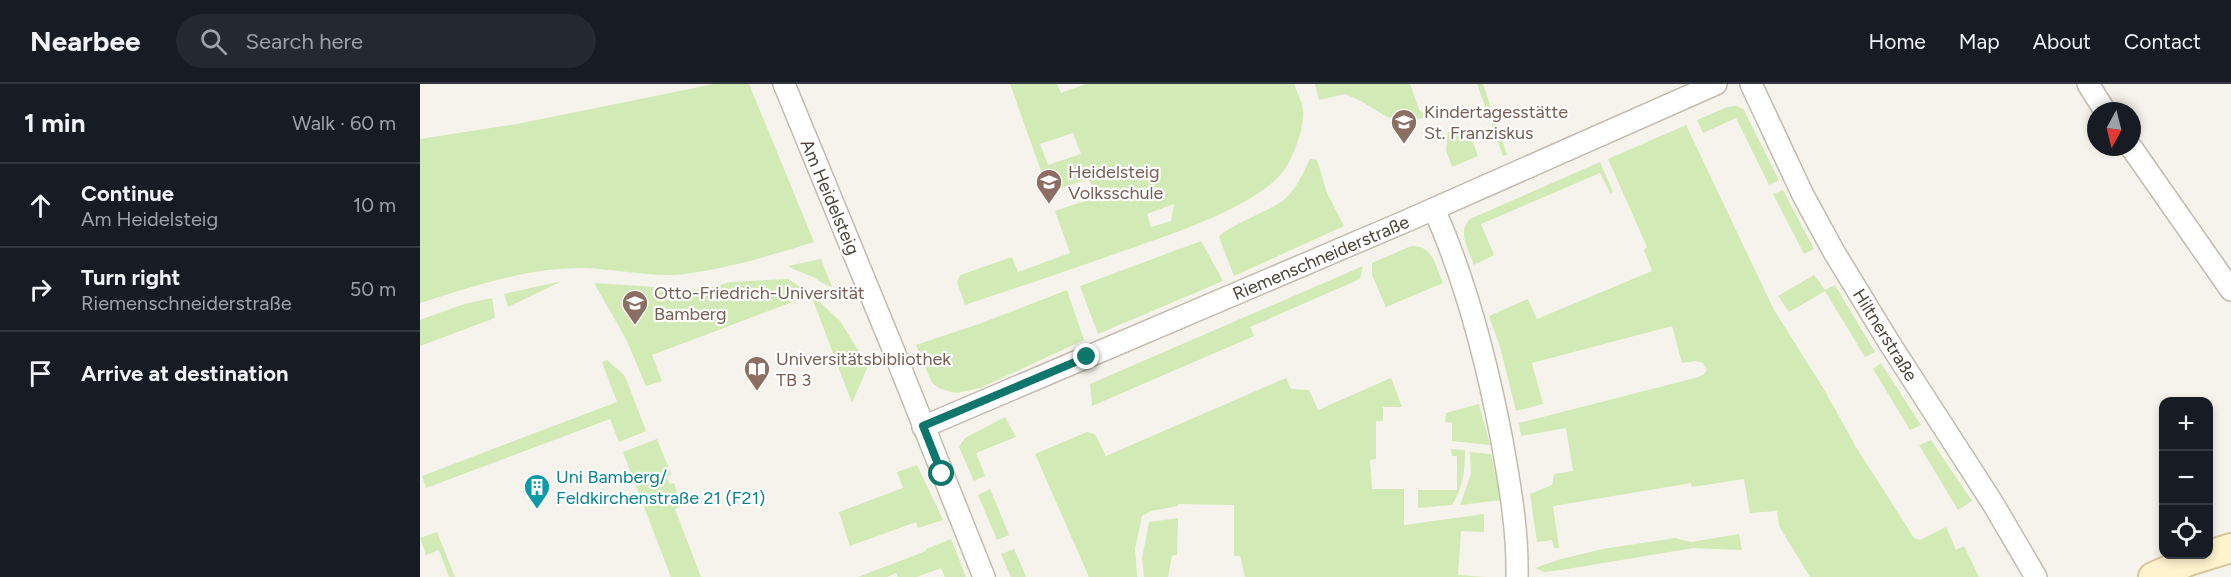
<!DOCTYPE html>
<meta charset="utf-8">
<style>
:root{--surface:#171b24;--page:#242831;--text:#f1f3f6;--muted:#9ea1a6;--line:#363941}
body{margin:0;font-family:Figtree,sans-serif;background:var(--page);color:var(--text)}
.controls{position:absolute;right:18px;bottom:18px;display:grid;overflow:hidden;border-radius:12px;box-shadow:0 3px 9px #0003}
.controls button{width:54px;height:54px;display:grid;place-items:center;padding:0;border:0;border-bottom:2px solid var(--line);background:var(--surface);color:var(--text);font:30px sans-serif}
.compass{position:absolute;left:1667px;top:18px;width:54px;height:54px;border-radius:50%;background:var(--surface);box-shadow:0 3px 9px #0003;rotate:187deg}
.stop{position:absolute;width:18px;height:18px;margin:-14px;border:4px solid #0f766e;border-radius:50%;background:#fff}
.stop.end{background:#0f766e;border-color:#fff;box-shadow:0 2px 6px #0008}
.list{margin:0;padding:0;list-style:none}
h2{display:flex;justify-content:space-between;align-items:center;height:78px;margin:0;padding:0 24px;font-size:26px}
h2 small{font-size:20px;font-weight:400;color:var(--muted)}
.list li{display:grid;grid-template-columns:39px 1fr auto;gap:18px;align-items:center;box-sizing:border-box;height:84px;padding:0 24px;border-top:2px solid var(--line)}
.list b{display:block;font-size:22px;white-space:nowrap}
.list p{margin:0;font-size:20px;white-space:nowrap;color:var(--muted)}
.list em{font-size:20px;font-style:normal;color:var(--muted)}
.icon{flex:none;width:33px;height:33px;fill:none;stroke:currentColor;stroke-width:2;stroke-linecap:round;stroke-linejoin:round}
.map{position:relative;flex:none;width:1811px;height:493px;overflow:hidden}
header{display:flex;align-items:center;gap:36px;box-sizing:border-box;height:84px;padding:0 30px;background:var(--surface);border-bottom:2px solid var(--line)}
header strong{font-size:28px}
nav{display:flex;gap:33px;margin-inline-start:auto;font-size:21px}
.search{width:420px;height:54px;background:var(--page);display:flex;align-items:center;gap:15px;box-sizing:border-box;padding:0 21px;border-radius:33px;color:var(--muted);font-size:22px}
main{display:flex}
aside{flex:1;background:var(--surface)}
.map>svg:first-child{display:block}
.green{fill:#d2eab5;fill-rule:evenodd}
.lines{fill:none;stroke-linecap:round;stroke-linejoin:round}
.minor-casing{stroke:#c2bbae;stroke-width:24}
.secondary-casing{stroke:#d6c79b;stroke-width:32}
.minor{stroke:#fff;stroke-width:21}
.secondary{stroke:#fff3cd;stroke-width:28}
.route{stroke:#0f766e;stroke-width:8}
.labels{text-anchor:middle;stroke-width:4.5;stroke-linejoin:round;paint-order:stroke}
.education-label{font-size:18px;fill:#785e54;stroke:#fff;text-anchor:start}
.street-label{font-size:18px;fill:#4b4439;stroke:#fff}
.culture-label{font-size:18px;fill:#0d838f;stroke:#fff;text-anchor:start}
</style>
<header>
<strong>Nearbee</strong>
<div class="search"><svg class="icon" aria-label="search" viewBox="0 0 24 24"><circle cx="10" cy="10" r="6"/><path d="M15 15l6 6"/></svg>Search here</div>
<nav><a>Home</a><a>Map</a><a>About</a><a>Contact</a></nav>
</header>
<main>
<aside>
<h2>1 min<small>Walk · 60 m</small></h2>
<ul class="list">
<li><svg class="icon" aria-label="ahead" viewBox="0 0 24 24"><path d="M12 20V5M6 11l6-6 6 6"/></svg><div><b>Continue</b><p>Am Heidelsteig</p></div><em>10 m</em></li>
<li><svg class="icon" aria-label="right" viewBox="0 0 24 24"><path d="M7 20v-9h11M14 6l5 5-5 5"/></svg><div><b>Turn right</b><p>Riemenschneiderstraße</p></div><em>50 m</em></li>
<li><svg class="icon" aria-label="arrive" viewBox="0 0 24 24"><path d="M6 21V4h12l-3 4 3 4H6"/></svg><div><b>Arrive at destination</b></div></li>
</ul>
</aside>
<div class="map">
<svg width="1811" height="493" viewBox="0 0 1811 493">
<rect width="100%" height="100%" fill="#f6f3ec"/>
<g class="green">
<path d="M 294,0 L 329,0 L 394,158 C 352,171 310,184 265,190 C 236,194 195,185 165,184 C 108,183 54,202 0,219 L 0,55 L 97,40 Z"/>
<path d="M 590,0 L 637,0 L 641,9 L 666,0 L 874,0 C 877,8 882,18 883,26 C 885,43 872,78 861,90 C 832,124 749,151 706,166 C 653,185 599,203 545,221 L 537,198 L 540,191 L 592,173 L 598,188 L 650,169 L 635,127 L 676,113 L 669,94 L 629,109 ZM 653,49 L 661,70 L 628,81 L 620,60 ZM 754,120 L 751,137 L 731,143 L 727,130 Z"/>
<polygon points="895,0 990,0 999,26 1010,33 989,36 967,33 941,17 925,10 899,16"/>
<polygon points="1057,0 1063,0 1087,71 1083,72"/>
<polygon points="1317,22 1324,26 1359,96 1349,101 1316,34 1283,49 1277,36 1307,23"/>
<polygon points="1266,41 1354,226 1402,302 1436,363 1494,454 1500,456 1526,443 1536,466 1544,462 1559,493 1390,493 1359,442 1357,427 1330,429 1324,395 1272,403 1271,399 1133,422 1139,464 1134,464 1132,456 1117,458 1110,410 1132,401 1134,390 1153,387 1146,344 1101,352 1099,339 1275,294 1283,291 1287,286 1283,279 1275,277 1262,279 1252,242 1112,279 1123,320 1096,327 1080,263 1069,232 1108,215 1117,235 1232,187 1224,166 1227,163 1188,75"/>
<polygon points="1048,46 1058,72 1032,83 1026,66 1028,48"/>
<path d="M 890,75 L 897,76 L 907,109 L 924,142 L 814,192 L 799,153 C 805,143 852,126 865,115 C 877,104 883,89 890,75 Z"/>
<path d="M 1180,78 L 1193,108 L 1190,109 L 1180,89 L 1061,140 L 1074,171 L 1054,181 C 1048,165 1037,148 1050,135 Z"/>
<polygon points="1363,106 1394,165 1384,170 1353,110"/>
<polygon points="781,157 803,197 678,250 660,202"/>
<path d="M 991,162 C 1013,161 1015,181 1023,199 L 966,223 L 952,191 L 952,179 Z"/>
<path d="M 401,175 L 412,203 C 399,199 398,194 388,191 C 381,188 375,186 368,182 Z"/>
<polygon points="943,182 940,195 830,243 834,252 672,322 670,300"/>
<polygon points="1394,191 1405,206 1415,201 1455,268 1445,273 1405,207 1369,228 1358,212"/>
<polygon points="368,195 391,210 420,237 448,282 432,319 391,211 232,271 242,297 226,302 206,255 174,199 281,206 311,198"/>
<polygon points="142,197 88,223 84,210"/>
<polygon points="647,206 664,256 560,304 536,309 521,305 512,299 496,261 559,240"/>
<polygon points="72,214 75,234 0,262 0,236 44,220"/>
<polygon points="187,276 205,292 226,347 199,358 190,335 6,404 2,392 197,318 182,278"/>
<polygon points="1461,279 1501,341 1490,346 1453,285"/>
<polygon points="866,294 871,305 889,306 898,326 971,294 982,323 963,323 963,337 956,337 956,375 950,376 952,405 984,405 984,441 1064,430 1064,448 1041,447 1038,491 1065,493 825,493 820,472 814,472 814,421 758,420 758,422 731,427 722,432 715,465 717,493 669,493 615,370 667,348 675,350 686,372"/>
<polygon points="1059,320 1070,361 1032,357 1032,339 1025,338 1026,329"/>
<polygon points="585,333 596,353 556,369 565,392 554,397 539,363 545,354"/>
<polygon points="237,355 251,390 247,394 250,400 254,399 261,422 255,425 281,493 251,493 203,368"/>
<polygon points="1511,356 1552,417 1538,426 1499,361"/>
<path d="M 1031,365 L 1045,366 C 1045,386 1043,404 1032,421 L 998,424 L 998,406 L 1037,406 L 1037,372 L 1032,372 Z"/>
<polygon points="1050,368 1071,370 1081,416 1040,421 1051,390"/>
<polygon points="497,381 523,436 498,444 496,438 430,462 419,428 483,404 477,388"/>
<polygon points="570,405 589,451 577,456 558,411"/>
<polygon points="758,434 757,471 752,472 748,493 724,493 722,474 729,438"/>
<polygon points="17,448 35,493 29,493 19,466 6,471 0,454"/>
<polygon points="1319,450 1322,466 1273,464 1141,486 1124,488 1115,484 1141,475 1183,465 1255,454 1271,458"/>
<polygon points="531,455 546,493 525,493 521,484 497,493 478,493 476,489 467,493 438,493 506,467 506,465"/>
<polygon points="594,465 605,490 606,493 591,493 581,470"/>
</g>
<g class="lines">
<g class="minor-casing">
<g id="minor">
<polyline points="364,0 471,260 564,493"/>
<polyline points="1331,0 1383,111 1414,168 1470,260 1572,418 1616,493"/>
<polyline points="1668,0 1685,27"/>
<polyline points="1711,63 1811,206"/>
<path d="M 1014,125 C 1047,199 1067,278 1082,357 C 1090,402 1098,447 1097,493"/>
<polyline points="503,343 984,138 1296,0"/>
</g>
</g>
<g class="secondary-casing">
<polyline id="secondary" points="1733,493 1769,477 1811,464"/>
</g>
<use href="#minor" class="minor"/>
<use href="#secondary" class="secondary"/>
</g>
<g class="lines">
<polyline class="route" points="522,390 503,342 667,273"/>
</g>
<defs>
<g id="school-pin" transform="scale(1.35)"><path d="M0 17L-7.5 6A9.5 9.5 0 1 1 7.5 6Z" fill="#8d6e63" stroke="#fff"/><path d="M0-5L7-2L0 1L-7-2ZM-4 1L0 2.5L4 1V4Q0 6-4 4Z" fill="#fff"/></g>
<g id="university-pin" transform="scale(1.35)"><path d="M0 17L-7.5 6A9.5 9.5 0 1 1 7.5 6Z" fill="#8d6e63" stroke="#fff"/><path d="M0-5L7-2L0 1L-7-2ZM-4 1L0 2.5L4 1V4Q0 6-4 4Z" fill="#fff"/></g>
<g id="library-pin" transform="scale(1.35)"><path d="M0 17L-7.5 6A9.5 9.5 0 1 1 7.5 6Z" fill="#8d6e63" stroke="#fff"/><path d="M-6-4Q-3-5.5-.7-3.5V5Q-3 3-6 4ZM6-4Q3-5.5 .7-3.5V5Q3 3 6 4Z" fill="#fff"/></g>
<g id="building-pin" transform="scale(1.35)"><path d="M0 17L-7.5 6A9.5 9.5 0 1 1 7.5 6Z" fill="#0f9aa8" stroke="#fff"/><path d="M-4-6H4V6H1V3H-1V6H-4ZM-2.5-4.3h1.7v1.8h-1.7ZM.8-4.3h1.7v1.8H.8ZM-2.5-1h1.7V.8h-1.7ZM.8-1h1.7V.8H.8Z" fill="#fff"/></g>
</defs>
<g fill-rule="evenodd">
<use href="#school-pin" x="984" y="38"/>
<use href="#school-pin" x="629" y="98"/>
<use href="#university-pin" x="215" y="219"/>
<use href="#library-pin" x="337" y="285"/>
<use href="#building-pin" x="117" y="403"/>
</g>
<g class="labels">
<g class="education-label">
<text x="1004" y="34">Kindertagesstätte<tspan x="1004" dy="21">St. Franziskus</tspan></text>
<text x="648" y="94">Heidelsteig<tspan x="648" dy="21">Volksschule</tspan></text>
<text x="234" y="215">Otto-Friedrich-Universität<tspan x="234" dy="21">Bamberg</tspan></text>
<text x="356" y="281">Universitätsbibliothek<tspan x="356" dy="21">TB 3</tspan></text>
</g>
<g class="street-label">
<text transform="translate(410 113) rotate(67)" y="6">Am Heidelsteig</text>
<text transform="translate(901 174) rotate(-23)" y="6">Riemenschneiderstraße</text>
<text transform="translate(1465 251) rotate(58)" y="6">Hiltnerstraße</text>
</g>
<g class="culture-label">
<text x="136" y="399">Uni Bamberg/<tspan x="136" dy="21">Feldkirchenstraße 21 (F21)</tspan></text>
</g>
</g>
</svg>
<div class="controls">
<button>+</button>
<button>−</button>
<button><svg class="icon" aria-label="locate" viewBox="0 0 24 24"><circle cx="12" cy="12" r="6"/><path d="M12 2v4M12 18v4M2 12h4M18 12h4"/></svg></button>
</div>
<svg class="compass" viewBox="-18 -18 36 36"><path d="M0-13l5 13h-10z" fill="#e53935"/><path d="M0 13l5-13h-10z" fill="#9ea1a6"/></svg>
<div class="stop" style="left:522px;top:390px"></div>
<div class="stop end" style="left:667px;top:273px"></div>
</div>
</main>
